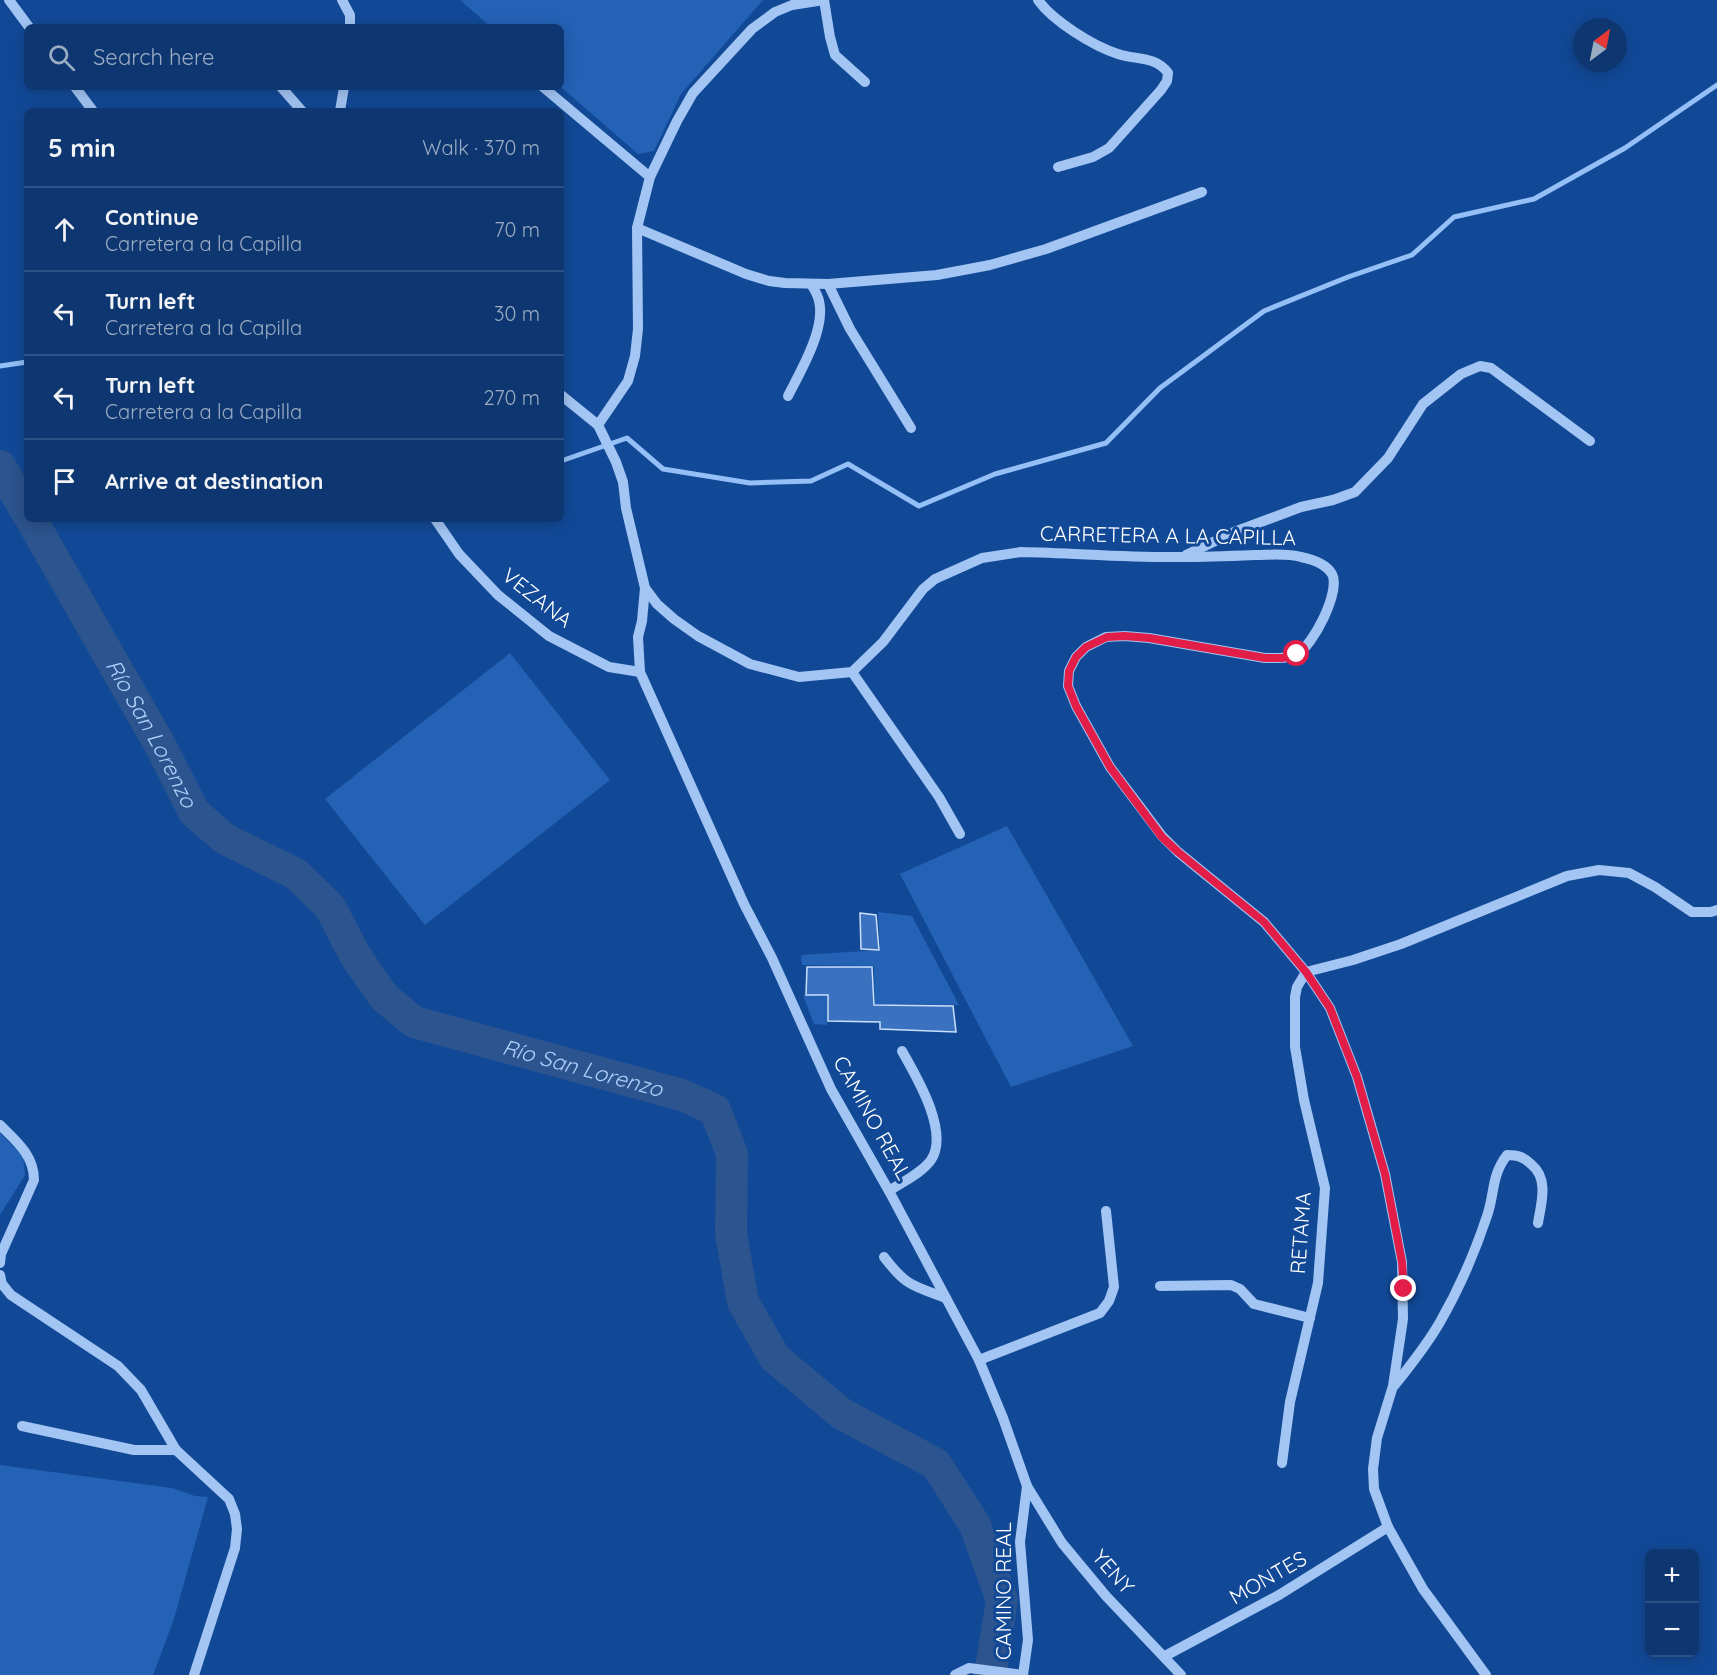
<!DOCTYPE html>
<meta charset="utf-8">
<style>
:root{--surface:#0e3771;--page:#173f76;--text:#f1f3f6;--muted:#9bacc3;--line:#2e5184}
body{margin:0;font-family:Quicksand,sans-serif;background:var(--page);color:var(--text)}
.controls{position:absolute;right:18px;bottom:18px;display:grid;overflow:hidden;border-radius:9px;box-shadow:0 3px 15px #0003}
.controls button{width:54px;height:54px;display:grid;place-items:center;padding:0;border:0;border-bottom:2px solid var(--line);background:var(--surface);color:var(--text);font:30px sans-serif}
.compass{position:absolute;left:1573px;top:18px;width:54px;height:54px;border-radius:50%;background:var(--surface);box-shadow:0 3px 15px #0003;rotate:32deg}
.stop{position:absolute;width:18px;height:18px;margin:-14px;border:4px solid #e11d48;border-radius:50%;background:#fff}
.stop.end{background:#e11d48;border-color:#fff;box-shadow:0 2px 6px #0008}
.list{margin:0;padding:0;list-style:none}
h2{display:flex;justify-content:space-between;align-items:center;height:78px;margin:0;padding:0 24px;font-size:26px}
h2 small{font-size:20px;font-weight:400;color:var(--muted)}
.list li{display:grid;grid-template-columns:39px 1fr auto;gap:18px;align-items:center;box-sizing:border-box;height:84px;padding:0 24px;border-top:2px solid var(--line)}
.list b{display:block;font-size:22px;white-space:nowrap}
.list p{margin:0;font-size:20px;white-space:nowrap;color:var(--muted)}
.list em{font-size:20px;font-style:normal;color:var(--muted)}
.icon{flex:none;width:33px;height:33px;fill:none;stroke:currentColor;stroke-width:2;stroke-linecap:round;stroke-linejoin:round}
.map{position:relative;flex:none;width:1717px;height:1675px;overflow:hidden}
.search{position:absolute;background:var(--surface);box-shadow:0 3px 15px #0003;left:24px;top:24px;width:540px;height:66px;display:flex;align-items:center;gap:15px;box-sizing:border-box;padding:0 21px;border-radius:9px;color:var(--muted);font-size:22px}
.panel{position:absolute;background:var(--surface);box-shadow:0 3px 15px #0003;left:24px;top:108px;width:540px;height:414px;border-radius:9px}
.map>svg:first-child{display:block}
.green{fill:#2462b6}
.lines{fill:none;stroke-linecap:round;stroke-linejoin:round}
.stream{stroke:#94bff7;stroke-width:5}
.river{stroke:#2c548e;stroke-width:32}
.building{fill:#3a72bf;stroke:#cae0fd;stroke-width:1.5}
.minor{stroke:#a2c5f3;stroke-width:10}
.route{stroke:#e11d48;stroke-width:8}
.labels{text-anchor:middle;stroke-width:6;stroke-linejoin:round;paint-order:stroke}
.street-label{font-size:21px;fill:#fff;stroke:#124997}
.water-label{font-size:22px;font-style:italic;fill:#afcffa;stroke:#124997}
</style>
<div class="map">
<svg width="1717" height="1675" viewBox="0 0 1717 1675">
<rect width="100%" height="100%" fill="#124997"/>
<g class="green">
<polygon points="460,0 763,0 681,94 654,151 638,154 561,87 561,27 491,27"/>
<polygon points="510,653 610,780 425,925 325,799"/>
<polygon points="1007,826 1133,1046 1011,1087 900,874"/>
<polygon points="878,912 912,916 959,1005 894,1004 894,1016 875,1015 874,966 802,965 801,955 880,950"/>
<polygon points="803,995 827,996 827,1025 814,1024"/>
<polygon points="0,1133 23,1156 25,1175 0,1215"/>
<polygon points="0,1465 172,1488 195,1496 208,1497 174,1619 153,1675 0,1675"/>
</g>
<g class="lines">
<g class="stream">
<polyline points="0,366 27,362"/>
<polyline points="561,461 627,438 663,469 750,483 811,481 848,464 919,506 995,474 1106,443 1160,388 1264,311 1348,277 1412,255 1454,217 1534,199 1625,148 1717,85"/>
</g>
<g class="river">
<polyline points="0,466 27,513"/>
<path id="s1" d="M 31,519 L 160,745 L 194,812 L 225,839 L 296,874 L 330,907 L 356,957 L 384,997 L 414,1022 L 682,1095 L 715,1110 L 732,1154 L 731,1234 L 743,1302 L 775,1358 L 842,1414 L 936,1464 L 975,1525 L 1002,1600 L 990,1675"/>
</g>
</g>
<g class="building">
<polygon points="860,913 876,915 879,950 861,949"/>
<polygon points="807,967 872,967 874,1005 953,1006 956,1032 880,1029 880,1022 828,1021 828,995 806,995"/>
</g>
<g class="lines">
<g class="minor">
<polyline points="9,0 29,27"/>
<polyline points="342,0 350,15 350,27"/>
<polyline points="824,0 830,37 835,55 865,82"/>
<path d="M 1038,0 C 1053,21 1093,46 1118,54 C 1136,60 1156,56 1168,73 L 1167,81 L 1161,90 L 1109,148 L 1093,157 L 1058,167"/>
<polyline points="75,87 93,111"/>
<polyline points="281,87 302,111"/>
<polyline points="543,87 650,177"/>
<polyline points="340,111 344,87"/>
<polyline points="637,228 746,274 769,281 785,283 828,284 937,275 990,265 1046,249 1202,192"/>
<polyline points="828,284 850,329 911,428"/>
<path d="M 561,395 L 598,425 L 616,462 L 623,482 L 626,508 L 645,588 L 657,604 L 674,619 L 698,636 L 750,664 L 799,677 L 852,672 L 883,642 L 923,589 L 935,579 L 982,558 L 1021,552 C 1075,553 1128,558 1182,557 C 1206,557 1231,556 1255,555 C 1270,555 1287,553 1301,557 C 1311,559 1326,564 1332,574 C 1341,591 1313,646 1297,654 C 1288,659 1275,658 1265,658 L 1149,638 L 1125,636 L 1106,637 L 1086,647 L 1076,657 L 1069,671 L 1068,686 L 1076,706 L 1110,767 L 1162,836 L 1178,852 L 1264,922 L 1306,972 L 1330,1008 L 1357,1077 L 1385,1174 L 1402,1262 L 1403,1319 L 1393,1386 L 1377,1438 L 1373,1469 L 1374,1489 L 1388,1527 L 1423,1589 L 1486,1675"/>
<path d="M 788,396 C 800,372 826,329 819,301 C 818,295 814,289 811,284"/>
<polyline points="598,425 628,381 635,356 638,329 637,228 650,177 677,121 693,93 752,29 775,12 792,5 824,0"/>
<polyline points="435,519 459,554 498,595 549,636 609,667 640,672"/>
<polyline points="1186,555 1234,532 1301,507 1333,500 1355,492 1388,458 1423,404 1461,374 1480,366 1491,368 1590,441"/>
<polyline points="645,588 642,621 638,637 640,672 744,904 772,958 831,1089 889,1191 979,1360 1003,1418 1027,1486 1020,1542 1028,1640 1023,1675"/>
<polyline points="852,672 939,797 960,834"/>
<path d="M 0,1125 C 16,1141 34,1155 34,1180 L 1,1254 L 0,1263"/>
<path d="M 889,1191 C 902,1182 922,1173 931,1160 C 950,1132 916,1076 902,1051"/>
<path d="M 884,1257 C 906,1286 913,1286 946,1298"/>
<polyline points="0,1275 2,1284 11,1295 118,1366 141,1390 176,1450 229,1499 235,1514 237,1529 235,1548 194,1675"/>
<polyline points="1160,1286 1231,1285 1240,1289 1254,1304 1310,1318"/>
<polyline points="979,1360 1100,1313 1109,1301 1114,1287 1106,1211"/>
<path d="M 1394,1386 C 1410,1366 1427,1345 1440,1322 C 1459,1289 1475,1252 1487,1216 C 1495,1193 1491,1176 1507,1155 C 1518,1155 1524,1157 1532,1165 C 1549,1179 1541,1204 1538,1223"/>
<polyline points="22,1426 134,1450 176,1450"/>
<polyline points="1282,1463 1290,1402 1318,1283 1325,1188 1304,1100 1295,1047 1295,997 1297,987 1306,972 1353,960 1401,944 1567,876 1599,870 1629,873 1655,887 1692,912 1711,912 1717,910"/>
<polyline points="1027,1486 1062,1543 1106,1596 1181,1675"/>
<polyline points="1165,1656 1279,1595 1388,1527"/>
<polyline points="955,1675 969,1668 1023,1675"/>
</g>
</g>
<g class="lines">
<polyline class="route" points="1297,654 1283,658 1265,658 1149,638 1125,636 1107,637 1086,647 1076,657 1069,671 1068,686 1076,706 1110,767 1162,837 1178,852 1264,922 1306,972 1330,1008 1357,1077 1385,1174 1402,1262 1404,1289"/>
</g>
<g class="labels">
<g class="street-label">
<text transform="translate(1168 536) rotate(1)" y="7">CARRETERA A LA CAPILLA</text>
<text transform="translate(537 598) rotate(38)" y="7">VEZANA</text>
<text transform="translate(872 1118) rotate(61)" y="7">CAMINO REAL</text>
<text transform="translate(1301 1233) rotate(-86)" y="7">RETAMA</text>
<text transform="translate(1113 1572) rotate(49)" y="7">YENY</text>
<text transform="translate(1268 1578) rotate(-30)" y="7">MONTES</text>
<text transform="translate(1004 1591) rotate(-90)" y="7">CAMINO REAL</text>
</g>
<g class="water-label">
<text dy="8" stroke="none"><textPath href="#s1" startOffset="246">Río San Lorenzo</textPath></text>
<text dy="8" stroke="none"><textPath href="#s1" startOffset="822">Río San Lorenzo</textPath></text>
</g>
</g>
</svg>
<div class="controls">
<button>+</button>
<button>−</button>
</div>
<svg class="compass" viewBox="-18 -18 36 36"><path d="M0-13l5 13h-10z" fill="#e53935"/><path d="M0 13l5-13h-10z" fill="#9bacc3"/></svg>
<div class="stop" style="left:1297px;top:654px"></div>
<div class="stop end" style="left:1404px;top:1289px"></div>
<div class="search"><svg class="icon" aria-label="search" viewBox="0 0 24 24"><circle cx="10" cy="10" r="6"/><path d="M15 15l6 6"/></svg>Search here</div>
<section class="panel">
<h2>5 min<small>Walk · 370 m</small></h2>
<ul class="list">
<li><svg class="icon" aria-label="ahead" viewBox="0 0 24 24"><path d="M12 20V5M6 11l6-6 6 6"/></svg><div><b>Continue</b><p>Carretera a la Capilla</p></div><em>70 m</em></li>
<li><svg class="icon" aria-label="left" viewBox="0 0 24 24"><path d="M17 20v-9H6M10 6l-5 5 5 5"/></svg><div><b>Turn left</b><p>Carretera a la Capilla</p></div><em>30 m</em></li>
<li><svg class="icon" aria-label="left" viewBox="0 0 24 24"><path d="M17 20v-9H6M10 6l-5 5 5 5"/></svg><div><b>Turn left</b><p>Carretera a la Capilla</p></div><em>270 m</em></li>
<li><svg class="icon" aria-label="arrive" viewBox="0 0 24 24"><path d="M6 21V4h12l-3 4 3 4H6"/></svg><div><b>Arrive at destination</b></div></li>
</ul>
</section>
</div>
